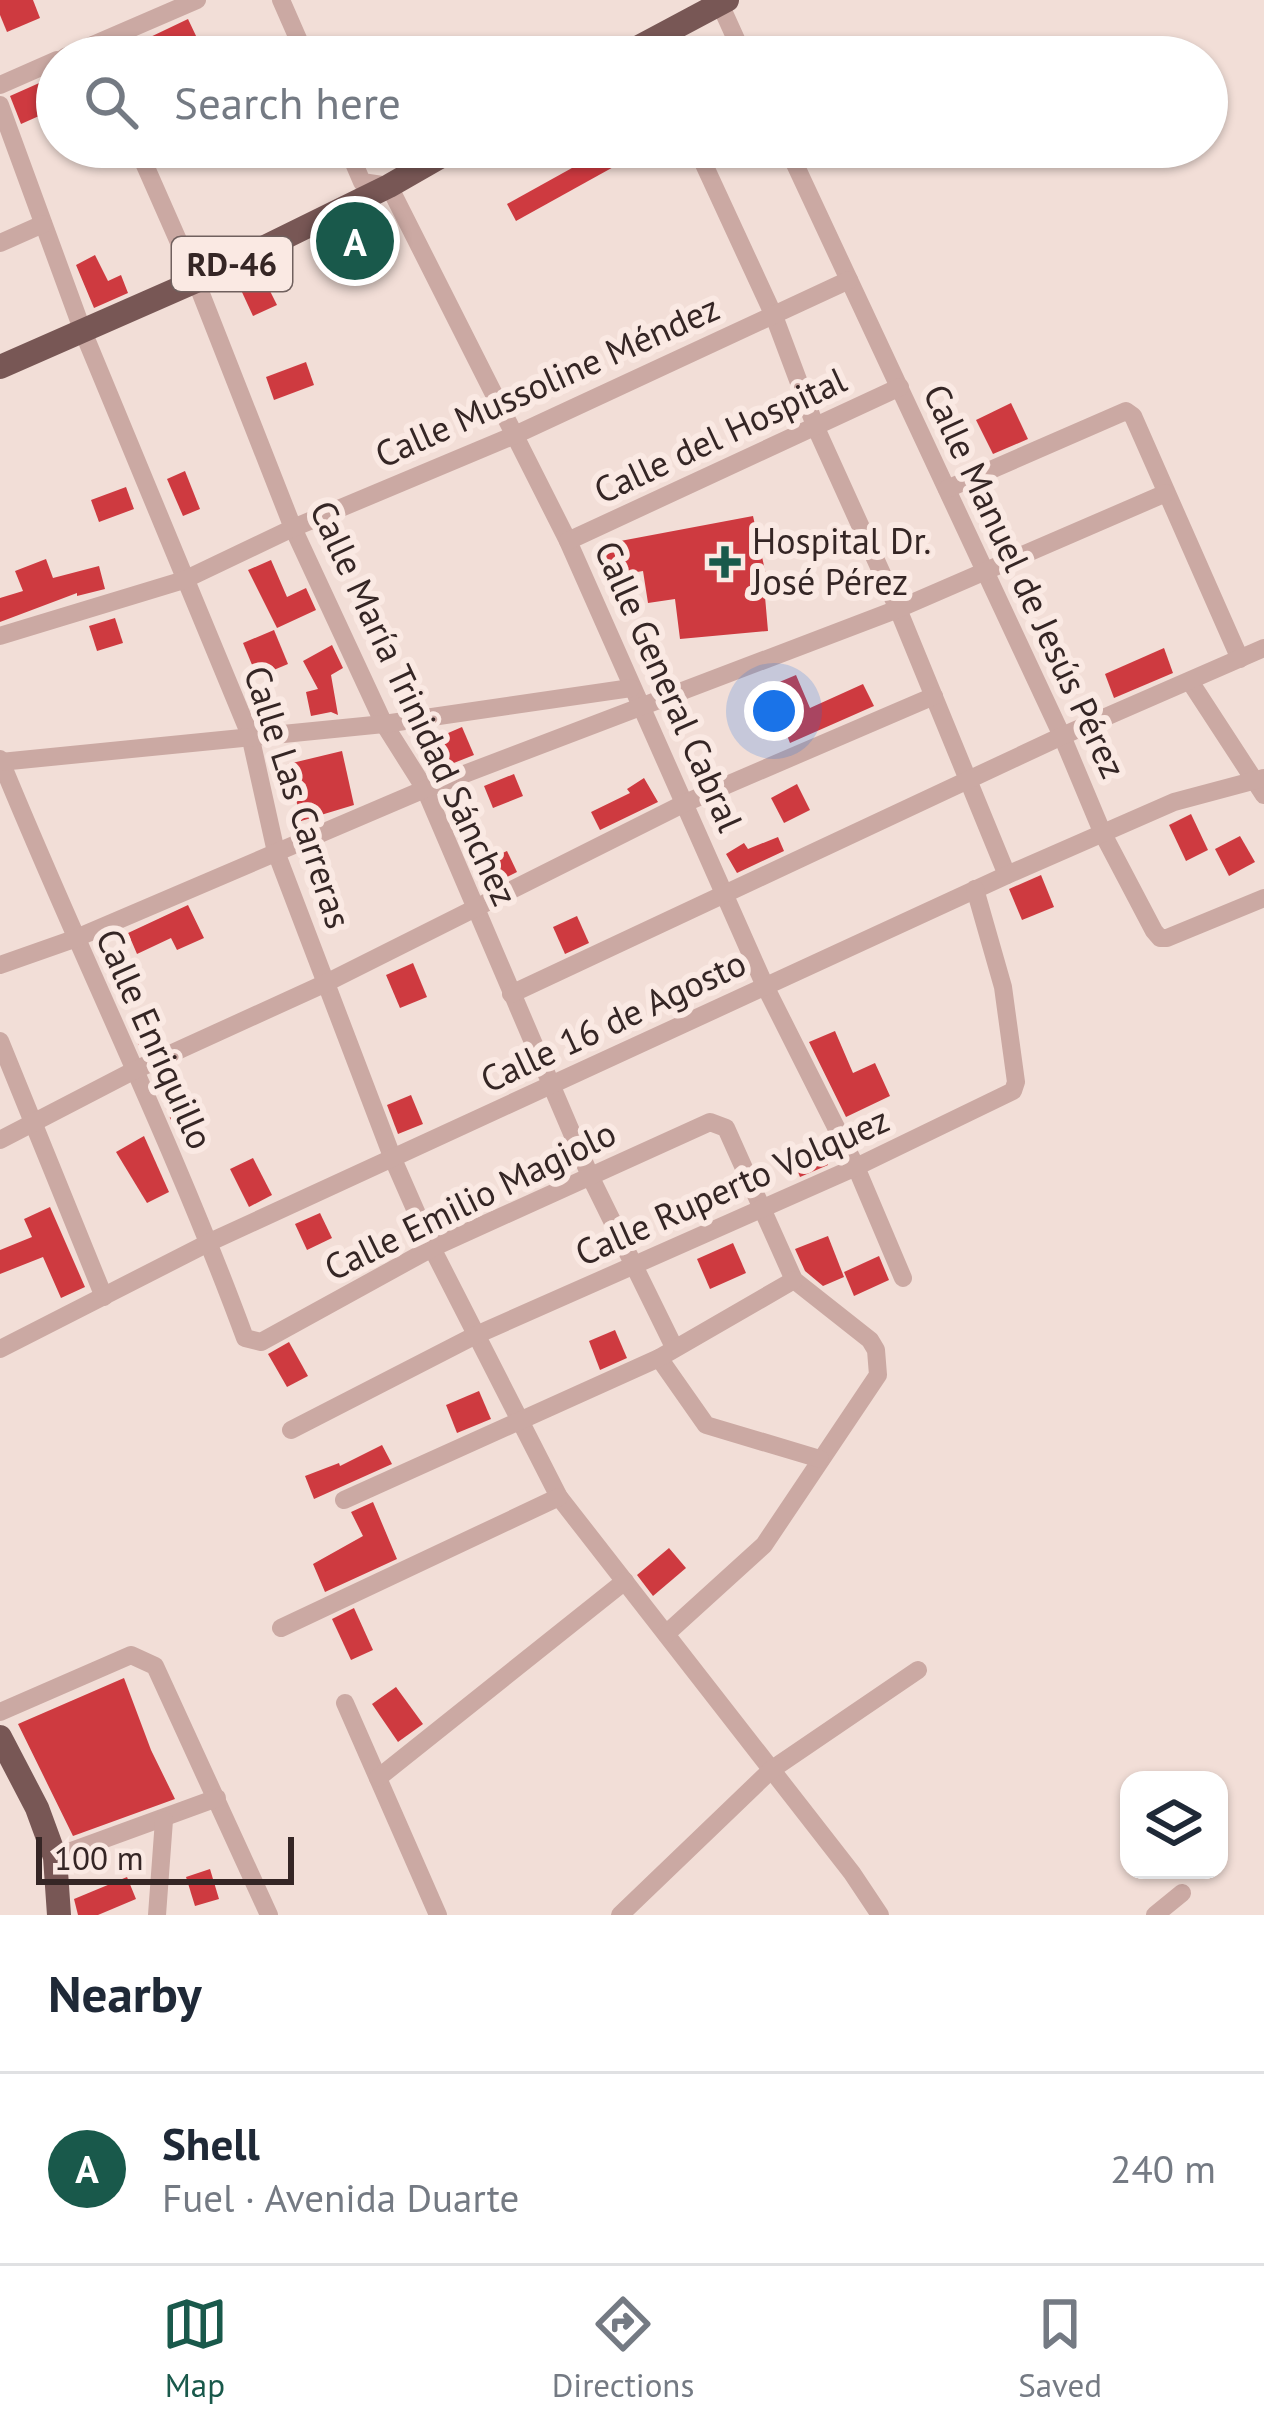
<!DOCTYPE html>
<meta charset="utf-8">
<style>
:root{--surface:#fff;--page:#f6f6f7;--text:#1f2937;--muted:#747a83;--line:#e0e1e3;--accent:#19594b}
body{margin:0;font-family:"PT Sans",sans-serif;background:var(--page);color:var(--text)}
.controls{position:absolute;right:36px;bottom:36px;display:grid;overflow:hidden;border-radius:24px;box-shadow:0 3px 9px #0004}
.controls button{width:108px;height:108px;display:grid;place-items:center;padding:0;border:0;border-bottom:3px solid var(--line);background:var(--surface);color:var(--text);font:60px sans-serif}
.scale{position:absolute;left:36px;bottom:30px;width:258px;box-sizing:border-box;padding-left:12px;border:6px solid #352625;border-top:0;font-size:33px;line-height:42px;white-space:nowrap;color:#352625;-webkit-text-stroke:9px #fae9e3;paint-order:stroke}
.you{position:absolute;left:774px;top:711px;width:42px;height:42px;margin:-30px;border:9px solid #fff;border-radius:50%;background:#1a73e8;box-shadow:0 0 0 18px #1a73e833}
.badge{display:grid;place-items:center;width:78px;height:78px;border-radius:50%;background:var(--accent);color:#fff;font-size:39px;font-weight:700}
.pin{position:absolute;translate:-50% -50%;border:6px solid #fff;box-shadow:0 3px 12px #0006}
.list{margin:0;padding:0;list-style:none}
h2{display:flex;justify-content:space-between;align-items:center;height:156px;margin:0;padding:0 48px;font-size:51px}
h2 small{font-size:39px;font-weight:400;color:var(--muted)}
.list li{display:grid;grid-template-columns:78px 1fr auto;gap:36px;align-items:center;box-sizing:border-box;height:192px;padding:0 48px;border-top:3px solid var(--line)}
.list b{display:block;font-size:45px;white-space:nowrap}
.list p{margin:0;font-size:39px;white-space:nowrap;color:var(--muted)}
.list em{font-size:39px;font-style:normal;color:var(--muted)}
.icon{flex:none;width:66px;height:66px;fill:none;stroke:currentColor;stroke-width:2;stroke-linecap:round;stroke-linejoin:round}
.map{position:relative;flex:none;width:1264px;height:1915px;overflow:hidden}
.search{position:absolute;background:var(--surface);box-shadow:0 3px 9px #0004;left:36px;right:36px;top:36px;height:132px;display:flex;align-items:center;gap:30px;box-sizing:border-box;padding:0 42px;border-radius:66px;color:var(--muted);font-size:45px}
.sheet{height:348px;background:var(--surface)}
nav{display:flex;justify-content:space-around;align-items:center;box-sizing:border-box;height:168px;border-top:3px solid var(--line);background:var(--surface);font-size:33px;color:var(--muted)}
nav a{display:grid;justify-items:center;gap:6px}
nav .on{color:var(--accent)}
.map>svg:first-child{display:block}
.building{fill:#ce3a40}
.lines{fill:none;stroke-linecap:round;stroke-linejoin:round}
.minor{stroke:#cba9a3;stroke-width:18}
.major{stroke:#785755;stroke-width:24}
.poi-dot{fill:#19594b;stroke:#fae9e3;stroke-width:4.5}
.labels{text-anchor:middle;stroke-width:12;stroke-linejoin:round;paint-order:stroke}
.shield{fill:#fae9e3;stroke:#70605e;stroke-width:3}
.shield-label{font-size:33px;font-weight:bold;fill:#352625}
.street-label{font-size:36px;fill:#352625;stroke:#fae9e3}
.poi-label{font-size:36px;fill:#352625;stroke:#fae9e3;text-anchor:start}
</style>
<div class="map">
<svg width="1264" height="1915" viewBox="0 0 1264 1915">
<rect width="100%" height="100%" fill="#f2ded7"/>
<g class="building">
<polygon points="0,0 33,0 40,18 7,32 0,15"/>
<polygon points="188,19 206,57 182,57 180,52 153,57 144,40"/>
<polygon points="46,80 57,108 21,124 10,96"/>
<polygon points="608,148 617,165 516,221 507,204"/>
<polygon points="95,255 108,281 121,275 128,293 94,308 76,265"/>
<polygon points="264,279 277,305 253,316 241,290"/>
<polygon points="306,362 314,385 274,400 266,377"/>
<polygon points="1011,403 1028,439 993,454 976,420"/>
<polygon points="185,471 200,509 183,516 167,479"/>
<polygon points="126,487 134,509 99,522 91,500"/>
<polygon points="753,516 768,584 764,585 768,631 680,639 675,599 648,603 643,571 619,575 617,563 601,566 599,545"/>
<polygon points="46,559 53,578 99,566 105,589 77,596 77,593 0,622 0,598 23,591 15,571"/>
<polygon points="271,560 287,597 306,588 316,610 277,628 248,570"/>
<polygon points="115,618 123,643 97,651 89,626"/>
<polygon points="274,630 288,664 257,677 243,643"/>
<polygon points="332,645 343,668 331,675 338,715 331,712 311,716 306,692 318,689 303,661"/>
<polygon points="1164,648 1173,673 1114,698 1105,674"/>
<polygon points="796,675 810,708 863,684 874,706 790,743 781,720 791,716 777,683"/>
<polygon points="462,727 474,755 431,772 418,746"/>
<polygon points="342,751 354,805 301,821 288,764"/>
<polygon points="514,774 523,796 493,808 484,786"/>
<polygon points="644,778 658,802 600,830 591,812 630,793 627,789"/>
<polygon points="797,784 810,810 784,823 771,798"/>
<polygon points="1191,814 1208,850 1186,861 1169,825"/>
<polygon points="1240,836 1255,862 1229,876 1215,849"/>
<polygon points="778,837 784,851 737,873 726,854 744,843 748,849"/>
<polygon points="507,851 517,872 483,889 473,866"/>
<polygon points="1041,875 1054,907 1022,920 1009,889"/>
<polygon points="188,905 204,938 177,950 171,938 137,954 128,933"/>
<polygon points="577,916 589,943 565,954 553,927"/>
<polygon points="413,963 427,997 400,1008 386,975"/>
<polygon points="151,1012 166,1041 142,1052 129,1024"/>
<polygon points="835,1031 853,1073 875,1063 890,1096 846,1117 809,1042"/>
<polygon points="176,1071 200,1113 174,1127 155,1083"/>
<polygon points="411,1095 423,1124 398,1134 387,1105"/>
<polygon points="144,1136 169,1192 147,1203 116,1152"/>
<polygon points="819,1142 828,1165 800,1177 791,1154"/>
<polygon points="253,1158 272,1195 249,1207 230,1169"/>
<polygon points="50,1207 85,1287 61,1298 43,1257 0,1274 0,1250 32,1237 24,1219"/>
<polygon points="320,1213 332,1238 307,1250 295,1224"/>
<polygon points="828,1236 844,1277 823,1286 805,1271 795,1249"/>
<polygon points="733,1243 746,1273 710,1289 697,1259"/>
<polygon points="879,1256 889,1280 854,1296 844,1272"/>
<polygon points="615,1330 627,1358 600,1370 589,1341"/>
<polygon points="289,1342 308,1376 287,1387 268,1354"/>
<polygon points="479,1391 491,1419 457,1433 446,1405"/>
<polygon points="382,1445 392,1464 314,1499 305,1476 339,1463 340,1466"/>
<polygon points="373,1502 397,1559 325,1592 313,1564 363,1536 351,1512"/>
<polygon points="669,1548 686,1568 653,1596 637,1575"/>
<polygon points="354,1608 373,1650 351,1660 332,1619"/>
<polygon points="124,1678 151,1750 175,1799 73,1836 18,1724"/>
<polygon points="396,1687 423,1724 398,1742 372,1704"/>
<polygon points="210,1869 219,1899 195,1906 186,1877"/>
<polygon points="127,1877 136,1899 98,1915 78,1915 74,1899"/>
</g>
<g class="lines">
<g class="minor">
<polyline points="281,0 306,57"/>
<polyline points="720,4 744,57"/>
<polyline points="65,57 197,0"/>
<polyline points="0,85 57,60"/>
<polyline points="0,105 82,329 250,735 276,852 393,1159 432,1248 559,1497 852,1873 880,1915"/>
<polyline points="137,147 196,281 293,528 384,724 425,789 591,1178 674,1347"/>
<polyline points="347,147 362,182 389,186 568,541 765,986 856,1167 903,1278"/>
<polyline points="696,147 774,316 816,428 898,609 1007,875"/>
<polyline points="787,147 1062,736 1103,834 1154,931 1160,938 1167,938 1264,898"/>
<polyline points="0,243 43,224"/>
<polyline points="947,489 1126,411 1133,416 1240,659"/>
<polyline points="568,541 900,387"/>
<polyline points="0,636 184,580 293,528 515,435 849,280"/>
<polyline points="1191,683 1264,795"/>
<path d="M 0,759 C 79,953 173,1142 245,1338 L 261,1342 L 432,1248 L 710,1122 L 726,1128 L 794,1280 L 870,1340 L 876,1350 L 878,1375 L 764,1545 L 666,1634"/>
<polyline points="0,762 384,724 631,688"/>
<polyline points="0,965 74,939 425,789 898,609 1166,493"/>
<polyline points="511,994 1062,736 1264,648"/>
<polyline points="0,1041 104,1297"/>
<polyline points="0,1140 133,1071 326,983 685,803 934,696"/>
<polyline points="0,1349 210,1242 1007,875 1174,802 1264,778"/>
<polyline points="659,1358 706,1425 820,1459"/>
<polyline points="291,1430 474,1336 856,1167 1013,1091 1016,1082 1003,987 975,889"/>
<polyline points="344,1500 659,1358 794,1280"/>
<polyline points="281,1628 559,1497"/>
<polyline points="345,1703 438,1915"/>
<polyline points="0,1712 131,1655 155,1666 269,1915"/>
<polyline points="378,1778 625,1581"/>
<polyline points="55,1857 217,1798"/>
<polyline points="157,1915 164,1820"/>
<polyline points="620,1915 771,1770 918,1670"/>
<polyline points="1155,1915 1182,1893"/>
</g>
<g class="major">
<polyline points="620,57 727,0"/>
<polyline points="0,367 196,281 389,186 457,147"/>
<polyline points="0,1737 37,1808 55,1857 59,1915"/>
</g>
</g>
<path class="poi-dot" d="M719 544h12v12h12v12h-12v12h-12v-12h-12v-12h12z"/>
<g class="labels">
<rect class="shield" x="172" y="237" width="120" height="54" rx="9"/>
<g class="shield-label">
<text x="232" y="276">RD-46</text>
</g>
<g class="street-label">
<text transform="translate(547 381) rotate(-24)" y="13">Calle Mussoline Méndez</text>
<text transform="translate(720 435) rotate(-25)" y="13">Calle del Hospital</text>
<text transform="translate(1025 581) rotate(65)" y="13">Calle Manuel de Jesús Pérez</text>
<text transform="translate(669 686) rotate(66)" y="13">Calle General Cabral</text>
<text transform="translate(414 703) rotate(65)" y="13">Calle María Trinidad Sánchez</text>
<text transform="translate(298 797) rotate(72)" y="13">Calle Las Carreras</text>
<text transform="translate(613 1021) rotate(-25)" y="13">Calle 16 de Agosto</text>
<text transform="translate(155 1039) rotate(66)" y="13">Calle Enriquillo</text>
<text transform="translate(732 1186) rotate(-24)" y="13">Calle Ruperto Volquez</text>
<text transform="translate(470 1200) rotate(-26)" y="13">Calle Emilio Magiolo</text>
</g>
<g class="poi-label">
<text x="752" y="554">Hospital Dr.<tspan x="752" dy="41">José Pérez</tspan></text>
</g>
</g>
</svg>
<div class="controls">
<button><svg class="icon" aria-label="layers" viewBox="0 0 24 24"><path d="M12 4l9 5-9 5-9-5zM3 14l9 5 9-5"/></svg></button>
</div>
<div class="scale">100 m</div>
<div class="you"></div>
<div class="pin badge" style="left:355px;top:241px">A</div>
<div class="search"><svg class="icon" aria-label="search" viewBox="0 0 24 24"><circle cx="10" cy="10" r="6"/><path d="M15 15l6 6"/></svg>Search here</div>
</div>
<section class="sheet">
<h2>Nearby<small></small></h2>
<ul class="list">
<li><span class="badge">A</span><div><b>Shell</b><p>Fuel · Avenida Duarte</p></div><em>240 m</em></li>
</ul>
</section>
<nav>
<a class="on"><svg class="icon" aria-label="map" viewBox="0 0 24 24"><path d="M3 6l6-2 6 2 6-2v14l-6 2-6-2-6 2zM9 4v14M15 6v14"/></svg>Map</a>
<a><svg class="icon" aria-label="directions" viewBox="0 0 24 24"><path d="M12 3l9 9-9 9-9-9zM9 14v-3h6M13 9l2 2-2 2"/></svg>Directions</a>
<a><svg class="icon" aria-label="saved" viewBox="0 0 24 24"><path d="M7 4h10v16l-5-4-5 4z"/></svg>Saved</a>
</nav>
